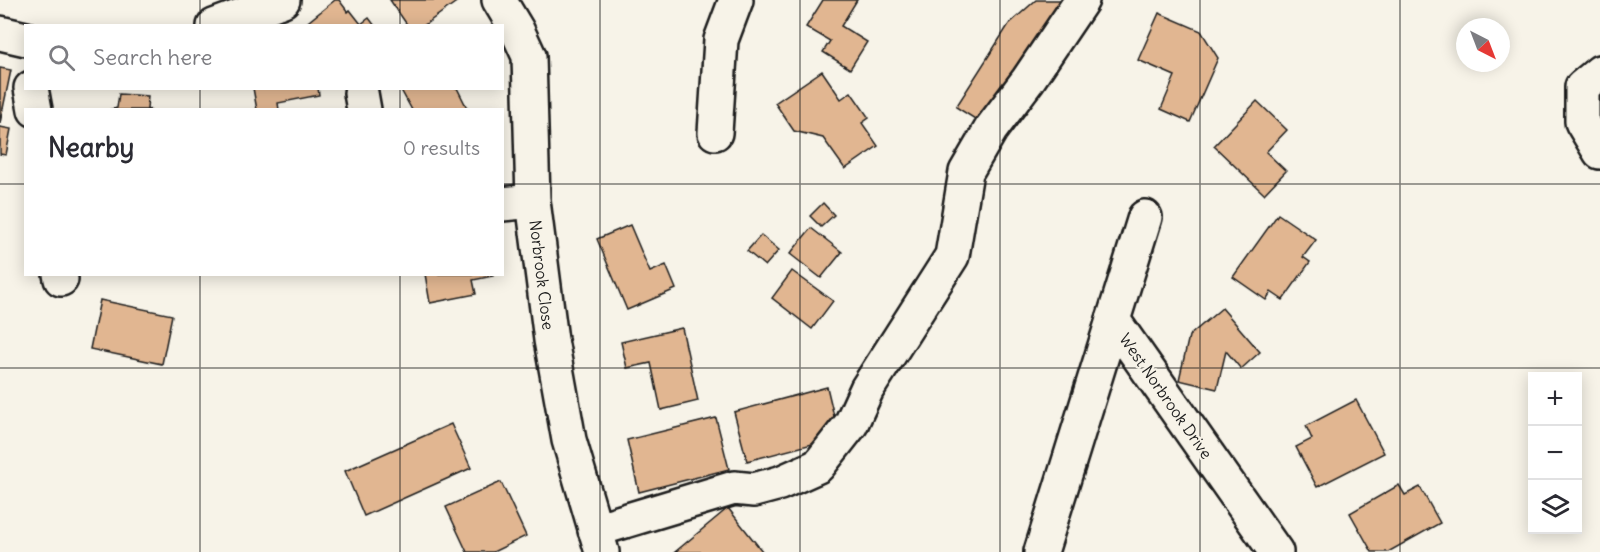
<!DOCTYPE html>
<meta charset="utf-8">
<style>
:root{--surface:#fff;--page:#f2f2f3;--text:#2b2b33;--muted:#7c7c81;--line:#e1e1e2}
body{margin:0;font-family:Delius,sans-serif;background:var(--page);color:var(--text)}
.controls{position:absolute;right:18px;bottom:18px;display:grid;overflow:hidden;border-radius:0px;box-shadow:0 3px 15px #0003}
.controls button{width:54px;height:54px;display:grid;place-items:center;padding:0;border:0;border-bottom:2px solid var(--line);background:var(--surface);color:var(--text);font:30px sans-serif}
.compass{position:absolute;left:1456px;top:18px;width:54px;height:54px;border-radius:50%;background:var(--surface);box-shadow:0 3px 15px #0003;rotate:138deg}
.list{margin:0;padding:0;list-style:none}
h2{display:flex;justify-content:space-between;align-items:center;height:78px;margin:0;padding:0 24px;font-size:26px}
h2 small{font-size:20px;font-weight:400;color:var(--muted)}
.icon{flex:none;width:33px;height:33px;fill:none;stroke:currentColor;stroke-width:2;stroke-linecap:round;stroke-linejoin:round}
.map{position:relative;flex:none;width:1600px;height:552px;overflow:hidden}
.search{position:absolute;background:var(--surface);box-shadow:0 3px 15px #0003;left:24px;top:24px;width:480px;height:66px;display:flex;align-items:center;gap:15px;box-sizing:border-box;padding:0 21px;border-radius:0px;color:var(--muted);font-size:22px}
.panel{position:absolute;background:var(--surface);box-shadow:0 3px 15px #0003;left:24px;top:108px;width:480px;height:168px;border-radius:0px}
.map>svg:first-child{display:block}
.building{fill:#e1b691;stroke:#1c1c1c;stroke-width:1.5}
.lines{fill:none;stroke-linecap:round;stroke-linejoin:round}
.minor-casing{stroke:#1c1c1c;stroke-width:38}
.minor{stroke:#f7f3e8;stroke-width:33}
.grid{fill:none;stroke:#1c1c1c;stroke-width:1.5;stroke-opacity:0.55}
.labels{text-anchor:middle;stroke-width:4.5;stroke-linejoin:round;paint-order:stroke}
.street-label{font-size:16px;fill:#1c1c1c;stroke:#f7f3e8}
</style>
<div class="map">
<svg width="1600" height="552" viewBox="0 0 1600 552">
<rect width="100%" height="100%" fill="#f7f3e8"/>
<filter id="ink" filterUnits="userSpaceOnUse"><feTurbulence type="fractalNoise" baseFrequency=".0167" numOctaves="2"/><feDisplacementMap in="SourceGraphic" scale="12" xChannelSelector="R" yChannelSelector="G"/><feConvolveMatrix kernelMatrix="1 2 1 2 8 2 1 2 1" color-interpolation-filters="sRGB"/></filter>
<g filter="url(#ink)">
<g class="building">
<polygon points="335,0 339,0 348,12 350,10 361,24 369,18 375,26 303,26"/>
<polygon points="390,0 459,0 423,26 408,26"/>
<polygon points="823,0 857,0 841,26 867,42 850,69 823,52 830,41 806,27"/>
<polygon points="1036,0 1101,0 1039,53 991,129 956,107 1009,24"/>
<polygon points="1159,13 1201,31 1218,58 1190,122 1161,109 1175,76 1138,60"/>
<polygon points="0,68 11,70 0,123"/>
<polygon points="822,71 841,99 851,92 869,118 862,123 878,146 845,169 823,138 794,131 775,103"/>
<polygon points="253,88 318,88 319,95 278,103 279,110 257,110"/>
<polygon points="400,88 457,88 468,110 412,110"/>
<polygon points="119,94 148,96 147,109 151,110 108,110 117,108"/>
<polygon points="1257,101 1287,130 1266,152 1286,171 1264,194 1214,146"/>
<polygon points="0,127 11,129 6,155 0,154"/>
<polygon points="823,203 834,215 821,227 810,216"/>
<polygon points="1278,214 1316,240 1303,257 1310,262 1283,300 1271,292 1266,300 1233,277"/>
<polygon points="630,225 650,272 666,265 676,289 627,310 597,239"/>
<polygon points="811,228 842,252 821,278 790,254"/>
<polygon points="761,235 779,250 765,266 747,251"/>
<polygon points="792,271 833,301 812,329 772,298"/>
<polygon points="425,274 493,274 493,276 473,280 476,294 430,303"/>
<polygon points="100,300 172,315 162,364 90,349"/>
<polygon points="1222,308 1260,352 1241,369 1226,351 1217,389 1179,380 1189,336"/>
<polygon points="682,328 698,401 661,410 651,363 627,368 621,342"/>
<polygon points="827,387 839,437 747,461 734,412"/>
<polygon points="1356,400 1384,453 1317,487 1296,447 1312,439 1306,426"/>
<polygon points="716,418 729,469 639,492 627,440"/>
<polygon points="451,424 471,468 364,516 345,471"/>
<polygon points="501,482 526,536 493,552 467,552 446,507"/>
<polygon points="1399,485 1405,495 1420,487 1440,523 1388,552 1372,552 1350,513"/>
<polygon points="728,508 762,551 761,552 675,552"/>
</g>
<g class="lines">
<g class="minor-casing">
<g id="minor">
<polyline points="499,0 517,30 529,56 533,201 551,340 569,440 602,552"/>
<polyline points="214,26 283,0"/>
<polyline points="0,33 26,39"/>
<polyline points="1600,72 1582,87 1582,122 1600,152"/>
<polyline points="31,88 35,110"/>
<polyline points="361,93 364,110"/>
<polyline points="715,133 721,40 736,0"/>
<polyline points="502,204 533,201"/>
<polyline points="60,274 61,279"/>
<polyline points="1113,320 1276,552"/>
<polyline points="595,530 734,488 754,490 780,483 818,466 851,424 867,389 952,256 966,172 991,129 1028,80 1082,0"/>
<polyline points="1041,552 1145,217"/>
</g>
</g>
<use href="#minor" class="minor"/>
</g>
</g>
<path class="grid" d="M 200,0 L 200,26M 400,0 L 400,26M 600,0 L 600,552M 800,0 L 800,552M 1000,0 L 1000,552M 1200,0 L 1200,552M 1400,0 L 1400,552M 200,88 L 200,110M 400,88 L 400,110M 0,184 L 26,184M 502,184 L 1600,184M 200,274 L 200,552M 400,274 L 400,552M 0,368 L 1600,368"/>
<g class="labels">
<g class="street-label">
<text transform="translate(542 275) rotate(83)" y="6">Norbrook Close</text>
<text transform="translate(1166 396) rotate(55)" y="6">West Norbrook Drive</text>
</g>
</g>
</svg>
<div class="controls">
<button>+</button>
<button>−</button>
<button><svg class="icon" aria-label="layers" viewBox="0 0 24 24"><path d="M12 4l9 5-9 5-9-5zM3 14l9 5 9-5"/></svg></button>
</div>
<svg class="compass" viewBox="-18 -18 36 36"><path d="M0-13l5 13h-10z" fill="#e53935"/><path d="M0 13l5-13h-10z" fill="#7c7c81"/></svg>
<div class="search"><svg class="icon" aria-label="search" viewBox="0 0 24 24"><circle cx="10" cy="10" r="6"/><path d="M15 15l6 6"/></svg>Search here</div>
<section class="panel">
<h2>Nearby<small>0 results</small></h2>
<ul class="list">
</ul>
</section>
</div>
